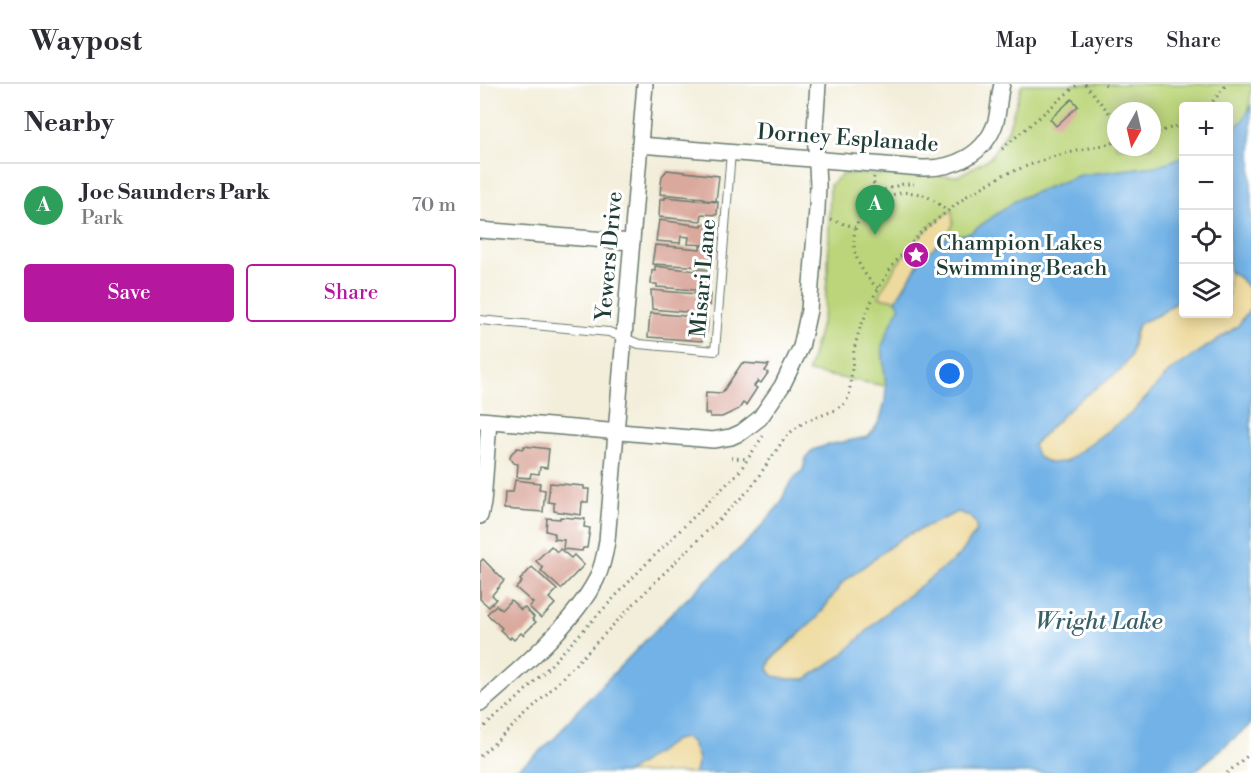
<!DOCTYPE html>
<meta charset="utf-8">
<style>
:root{--surface:#fff;--page:#f2f2f3;--text:#2b2b33;--muted:#7c7c81;--line:#e1e1e2;--accent:#b5179e}
body{margin:0;font-family:"Libre Bodoni",serif;background:var(--page);color:var(--text)}
.controls{position:absolute;right:18px;top:18px;display:grid;overflow:hidden;border-radius:6px;box-shadow:0 3px 15px #0003}
.controls button{width:54px;height:54px;display:grid;place-items:center;padding:0;border:0;border-bottom:2px solid var(--line);background:var(--surface);color:var(--text);font:30px sans-serif}
.compass{position:absolute;left:627px;top:18px;width:54px;height:54px;border-radius:50%;background:var(--surface);box-shadow:0 3px 15px #0003;rotate:188deg}
.you{position:absolute;left:470px;top:290px;width:21px;height:21px;margin:-15px;border:4px solid #fff;border-radius:50%;background:#1a73e8;box-shadow:0 0 0 9px #1a73e833}
.badge{display:grid;place-items:center;width:39px;height:39px;border-radius:50%;background:var(--accent);color:#fff;font-size:20px;font-weight:700}
.pin{position:absolute;translate:-50% -50px;filter:drop-shadow(0 2px 3px #0008)}
.pin::after{content:'';position:absolute;top:32px;width:21px;height:18px;background:inherit;clip-path:polygon(0 0,100% 0,50% 100%)}
.list{margin:0;padding:0;list-style:none}
h2{display:flex;justify-content:space-between;align-items:center;height:78px;margin:0;padding:0 24px;font-size:26px}
h2 small{font-size:20px;font-weight:400;color:var(--muted)}
.list li{display:grid;grid-template-columns:39px 1fr auto;gap:18px;align-items:center;box-sizing:border-box;height:84px;padding:0 24px;border-top:2px solid var(--line)}
.list b{display:block;font-size:22px;white-space:nowrap}
.list p{margin:0;font-size:20px;white-space:nowrap;color:var(--muted)}
.list em{font-size:20px;font-style:normal;color:var(--muted)}
.actions{display:flex;gap:12px;padding:18px 24px}
.actions a{flex:1;padding:14px 0;border:2px solid var(--accent);border-radius:6px;text-align:center;font-size:21px;color:var(--accent)}
.actions .main{background:var(--accent);color:#fff}
.icon{flex:none;width:33px;height:33px;fill:none;stroke:currentColor;stroke-width:2;stroke-linecap:round;stroke-linejoin:round}
.map{position:relative;flex:none;width:771px;height:689px;overflow:hidden}
header{display:flex;align-items:center;gap:36px;box-sizing:border-box;height:84px;padding:0 30px;background:var(--surface);border-bottom:2px solid var(--line)}
header strong{font-size:28px}
nav{display:flex;gap:33px;margin-inline-start:auto;font-size:21px}
main{display:flex}
aside{flex:1;background:var(--surface)}
.map>svg:first-child{display:block}
.green{fill:#bcd57a;stroke:#6e8957;stroke-width:1.5;fill-rule:evenodd}
.sand{fill:#eeda9e;stroke:#868c69;stroke-width:1.5}
.water{fill:#72b2e6;stroke:#48788d;stroke-width:1.5;fill-rule:evenodd}
.building{fill:#daa89c}
.lines{fill:none;stroke-linecap:round;stroke-linejoin:round}
.lane-casing{stroke:#697b6e;stroke-width:10}
.street-casing{stroke:#697b6e;stroke-width:18}
.path{stroke:#697b6e;stroke-width:3;stroke-dasharray:1.5 4.5;stroke-linecap:butt}
.lane{stroke:#fff;stroke-width:8}
.street{stroke:#fff;stroke-width:15}
.labels{text-anchor:middle;stroke-width:6;stroke-linejoin:round;paint-order:stroke}
.street-label{font-size:22px;fill:#1f3d34;stroke:#fff}
.poi-label{font-size:22px;fill:#1f3d34;stroke:#fff;text-anchor:start}
.water-label{font-size:24px;font-style:italic;fill:#386069;stroke:#fff}
</style>
<header>
<strong>Waypost</strong>
<nav><a>Map</a><a>Layers</a><a>Share</a></nav>
</header>
<main>
<aside>
<h2>Nearby<small></small></h2>
<ul class="list">
<li><span class="badge" style="background:#2e9e5b">A</span><div><b>Joe Saunders Park</b><p>Park</p></div><em>70 m</em></li>
</ul>
<div class="actions"><a class="main">Save</a><a>Share</a></div>
</aside>
<div class="map">
<svg width="771" height="689" viewBox="0 0 771 689">
<rect width="100%" height="100%" fill="#fff"/>
<filter id="ink" filterUnits="userSpaceOnUse"><feTurbulence type="fractalNoise" baseFrequency=".0167" numOctaves="2"/><feDisplacementMap in="SourceGraphic" scale="12" xChannelSelector="R" yChannelSelector="G"/><feConvolveMatrix kernelMatrix="1 2 1 2 8 2 1 2 1" color-interpolation-filters="sRGB"/></filter>
<filter id="wash" filterUnits="userSpaceOnUse"><feTurbulence type="fractalNoise" baseFrequency=".008" numOctaves="4" result="noise"/><feDisplacementMap in="SourceGraphic" scale="24" xChannelSelector="R" yChannelSelector="G"/><feGaussianBlur stdDeviation="1.35" result="paint"/><feColorMatrix in="noise" values="0 0 0 0 0 0 0 0 0 0 0 0 0 0 0 0 0 1.4 0 .05"/><feComposite in="paint" operator="in"/></filter>
<g filter="url(#wash)">
<rect width="100%" height="100%" fill="#f3eeda"/>
<path class="green" d="M 542,0 L 771,0 C 771,22 770,36 749,49 L 748,22 L 704,22 L 703,73 L 676,82 L 600,91 L 538,115 L 490,149 L 467,153 L 473,140 L 399,213 L 416,216 L 421,223 L 406,251 L 403,273 L 406,302 L 328,288 L 344,228 L 348,185 L 350,101 L 363,90 L 478,92 L 510,74 L 528,46 ZM 636,27 L 672,27 L 672,63 L 636,63 Z"/>
<g class="sand">
<path d="M 472,126 L 473,140 L 467,153 L 440,177 L 416,216 L 399,213 C 415,178 440,148 472,126 Z"/>
<polygon points="749,187 760,194 769,205 771,223 758,242 691,287 652,329 585,378 570,379 557,373 553,361 595,319 610,307 626,298 651,271 658,240 680,230 703,213 704,230 748,230"/>
<polygon points="478,428 489,432 496,439 496,448 480,471 407,528 361,572 326,595 308,595 293,592 288,585 291,576 337,534 362,499 423,453"/>
<polygon points="205,654 212,658 218,675 215,689 147,689 195,655"/>
</g>
<path class="water" d="M 771,22 L 771,640 L 713,689 L 215,689 L 218,675 L 212,658 L 205,654 L 195,656 L 147,689 L 30,689 L 51,675 L 76,653 L 95,629 L 194,527 L 275,450 L 300,420 L 306,406 L 315,393 L 323,386 L 326,374 L 333,366 L 347,361 L 388,353 L 393,347 L 400,336 L 405,317 L 406,302 L 402,262 L 411,240 L 420,223 L 416,216 L 440,177 L 457,160 L 467,153 L 490,149 L 538,115 L 600,91 L 676,82 L 703,73 L 703,213 L 680,230 L 658,240 L 653,255 L 651,271 L 641,286 L 595,319 L 553,361 L 558,373 L 570,379 L 585,378 L 652,329 L 690,287 L 758,242 L 771,223 L 769,205 L 760,194 L 749,187 L 749,49 L 763,36 ZM 478,428 L 489,432 L 496,439 L 496,448 L 480,471 L 407,528 L 361,572 L 326,595 L 308,595 L 293,592 L 288,585 L 291,575 L 337,534 L 362,499 L 423,453 Z"/>
<g id="blocks">
<g class="building">
<polygon points="592,15 598,22 576,42 570,35"/>
<polygon points="187,86 239,92 236,117 224,116 224,114 180,110 182,92"/>
<polygon points="185,113 238,118 237,131 222,130 221,137 179,133 180,115 185,115"/>
<polygon points="179,136 222,142 222,140 236,141 235,154 228,153 227,161 208,160 209,153 201,152 200,159 176,157"/>
<polygon points="175,161 220,165 220,162 234,164 233,177 227,176 226,183 172,180"/>
<polygon points="175,182 216,187 216,185 231,186 230,200 226,200 226,207 177,203 177,200 171,200 172,186 175,187"/>
<polygon points="171,206 216,210 216,208 230,209 229,222 217,221 216,229 172,225"/>
<polygon points="170,229 228,234 227,248 223,248 222,257 168,253"/>
<polygon points="262,279 289,281 285,287 288,289 281,299 278,297 274,302 277,304 266,321 263,319 259,325 242,333 230,333 230,330 225,330 226,308 242,309"/>
<polygon points="44,362 69,365 67,384 60,383 59,390 51,389 50,394 37,393 38,380 33,379 30,375 31,370 37,364 44,365"/>
<polygon points="35,396 60,399 59,405 65,406 63,428 24,425 25,408 33,408"/>
<polygon points="70,399 104,402 104,405 109,405 108,418 102,418 101,431 74,427 74,419 68,418"/>
<polygon points="80,433 105,435 104,443 110,444 107,464 103,464 102,467 83,465 84,456 74,455 74,449 66,447 67,434 80,435"/>
<polygon points="71,462 77,468 80,465 91,474 94,471 104,481 81,505 61,487 63,484 56,477"/>
<polygon points="3,475 24,497 12,511 16,515 9,523 0,515 0,478"/>
<polygon points="52,483 77,506 69,514 75,520 61,534 49,523 53,519 36,504 42,498 40,496"/>
<polygon points="31,516 41,526 44,523 54,533 52,535 56,538 43,551 41,549 34,556 31,553 30,555 20,546 22,544 7,530 16,521 21,526"/>
</g>
</g>
</g>
<g filter="url(#ink)">
<use href="#blocks" fill-opacity="0" stroke="#697b6e" stroke-width="1.5"/>
<g class="lines">
<g class="lane-casing">
<polyline id="lane" points="0,236 129,248 159,260 235,267 251,68"/>
</g>
<g class="street-casing">
<g id="street">
<path d="M 160,61 L 442,84 C 474,85 506,70 516,37 C 519,25 519,12 522,0"/>
<polyline points="0,146 152,158"/>
<polyline points="0,336 233,356 251,353 262,348 280,334 302,302 321,263 329,226 337,125 338,101 335,45 338,0"/>
<polyline points="0,432 3,419 9,337"/>
<path d="M 0,620 C 38,587 93,540 116,496 C 122,484 125,470 127,457 L 165,0"/>
</g>
</g>
<g class="path">
<polyline points="605,0 636,37"/>
<polyline points="625,0 629,4"/>
<polyline points="729,22 747,0"/>
<polyline points="672,50 704,40"/>
<polyline points="522,65 598,0"/>
<polyline points="394,93 393,97 397,108"/>
<polyline points="394,118 397,108 423,100 434,100"/>
<polyline points="351,136 375,143"/>
<path d="M 398,204 C 366,177 363,131 406,113 C 418,108 431,107 443,111 C 452,114 459,121 466,126"/>
<polyline points="251,374 268,375"/>
<polyline points="0,646 34,618 65,587 163,483 259,388 283,352"/>
<polyline points="0,672 52,625 174,499 270,405 304,355 313,346 326,337 356,326 363,321 369,313 374,265 380,244 394,212 412,182 441,148 487,112 523,91 571,73 636,58"/>
<polyline points="747,689 771,669"/>
</g>
<use href="#lane" class="lane"/>
<use href="#street" class="street"/>
</g>
</g>
<defs>
<g id="sight-disc" transform="scale(1.35)"><circle r="9.5" fill="#b5179e" stroke="#fff"/><path d="M0-6L1.8-2.2L6-1.7L2.9 1.2L3.7 5.4L0 3.3L-3.7 5.4L-2.9 1.2L-6-1.7L-1.8-2.2Z" fill="#fff"/></g>
</defs>
<g fill-rule="evenodd">
<use href="#sight-disc" x="436" y="171"/>
</g>
<g class="labels">
<g class="street-label">
<text transform="translate(368 53) rotate(4)" y="8">Dorney Esplanade</text>
<text transform="translate(128 172) rotate(-85)" y="8">Yewers Drive</text>
<text transform="translate(222 194) rotate(-85)" y="8">Misari Lane</text>
</g>
<g class="poi-label">
<text x="456" y="166">Champion Lakes<tspan x="456" dy="25">Swimming Beach</tspan></text>
</g>
<g class="water-label">
<text x="619" y="545">Wright Lake</text>
</g>
</g>
</svg>
<div class="controls">
<button>+</button>
<button>−</button>
<button><svg class="icon" aria-label="locate" viewBox="0 0 24 24"><circle cx="12" cy="12" r="6"/><path d="M12 2v4M12 18v4M2 12h4M18 12h4"/></svg></button>
<button><svg class="icon" aria-label="layers" viewBox="0 0 24 24"><path d="M12 4l9 5-9 5-9-5zM3 14l9 5 9-5"/></svg></button>
</div>
<svg class="compass" viewBox="-18 -18 36 36"><path d="M0-13l5 13h-10z" fill="#e53935"/><path d="M0 13l5-13h-10z" fill="#7c7c81"/></svg>
<div class="you"></div>
<div class="pin badge" style="left:395px;top:151px;background:#2e9e5b">A</div>
</div>
</main>
